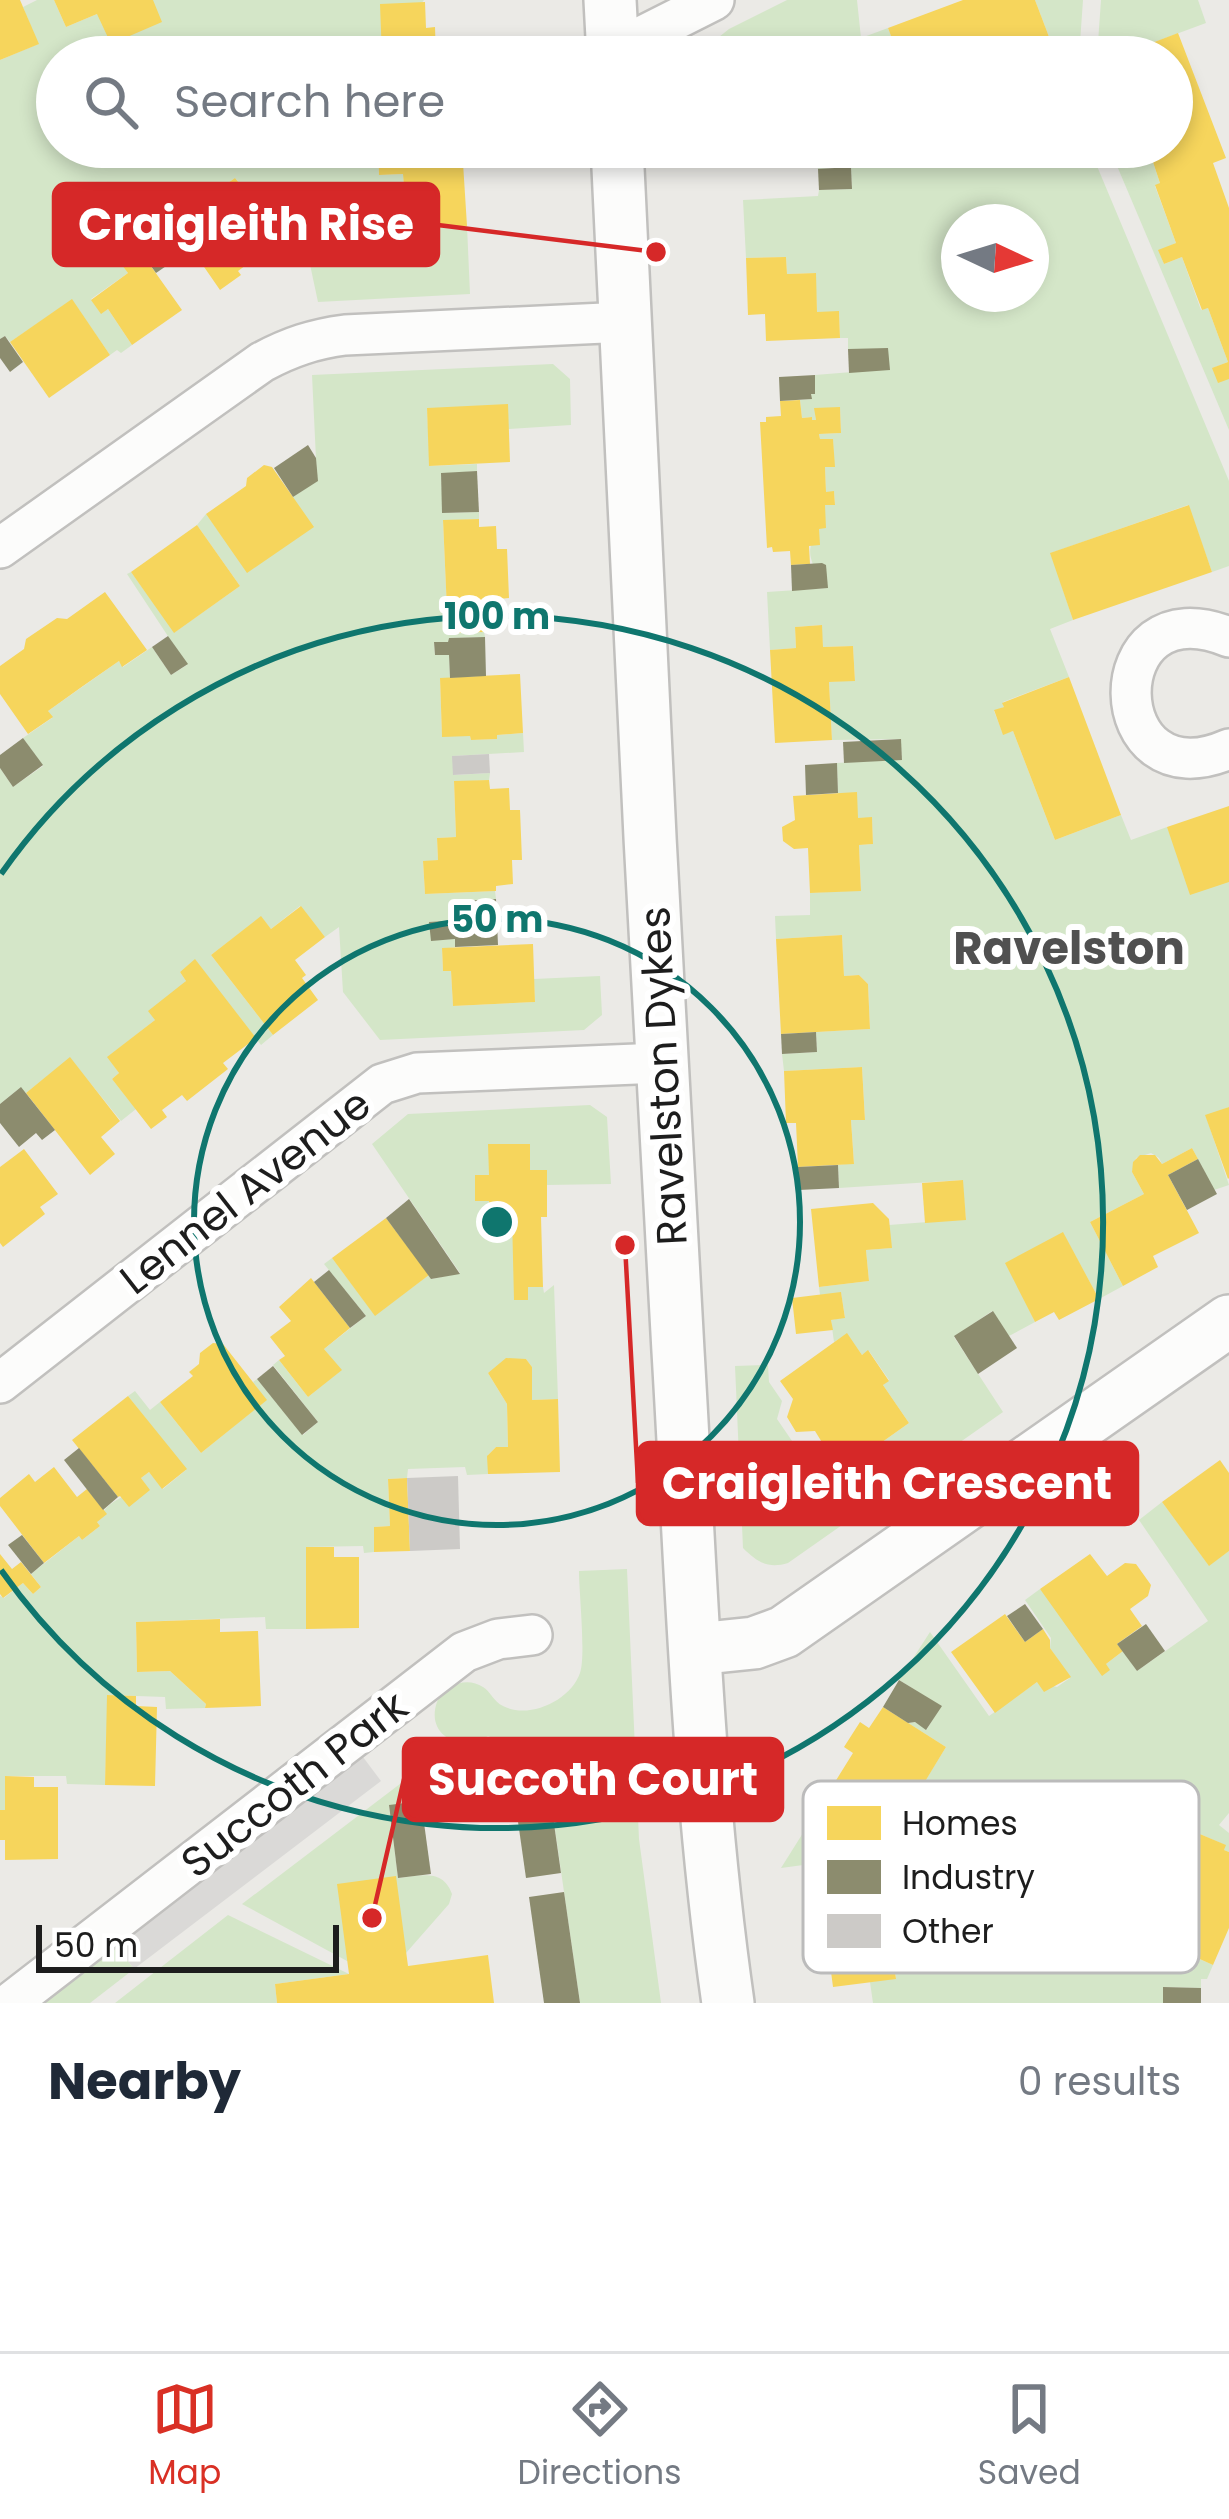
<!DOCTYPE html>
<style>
:root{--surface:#fff;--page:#f2f2f3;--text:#1f2937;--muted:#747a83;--line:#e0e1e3;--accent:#d93025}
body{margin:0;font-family:Poppins,sans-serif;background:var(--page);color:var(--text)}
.compass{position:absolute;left:941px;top:204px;width:108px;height:108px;border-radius:50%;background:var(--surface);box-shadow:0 6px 18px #0003;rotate:94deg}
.scale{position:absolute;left:36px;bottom:30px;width:303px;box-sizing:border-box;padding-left:12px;border:6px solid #1d1d1d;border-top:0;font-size:33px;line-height:42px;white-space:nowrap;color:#1d1d1d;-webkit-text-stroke:9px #fff;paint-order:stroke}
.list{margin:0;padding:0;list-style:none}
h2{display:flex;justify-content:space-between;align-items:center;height:156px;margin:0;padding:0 48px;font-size:51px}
h2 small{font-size:39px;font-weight:400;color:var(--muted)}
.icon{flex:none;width:66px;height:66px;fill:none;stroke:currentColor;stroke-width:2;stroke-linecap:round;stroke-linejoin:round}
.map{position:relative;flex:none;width:1229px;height:2003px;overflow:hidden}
.search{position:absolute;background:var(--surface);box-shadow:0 6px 18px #0003;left:36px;right:36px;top:36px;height:132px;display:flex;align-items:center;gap:30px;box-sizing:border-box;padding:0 42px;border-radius:66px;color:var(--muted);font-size:45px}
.sheet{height:348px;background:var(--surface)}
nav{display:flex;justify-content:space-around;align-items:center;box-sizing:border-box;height:168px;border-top:3px solid var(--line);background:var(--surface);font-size:33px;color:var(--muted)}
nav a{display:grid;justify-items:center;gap:6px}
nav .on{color:var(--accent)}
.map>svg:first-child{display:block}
.residential{fill:#dad9d7}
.grass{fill:#d4e6c8;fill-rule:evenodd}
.homes{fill:#f6d55c}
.industry{fill:#8c8c6e}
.building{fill:#cccac7}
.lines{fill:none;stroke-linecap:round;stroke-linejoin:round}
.minor-casing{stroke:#c1c0be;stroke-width:44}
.tertiary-casing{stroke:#c1c0be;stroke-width:56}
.minor{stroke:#fcfcfb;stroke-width:39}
.tertiary{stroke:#fcfcfb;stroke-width:51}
.ring{fill:none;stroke:#0f766e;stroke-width:6}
.labels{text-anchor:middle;stroke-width:12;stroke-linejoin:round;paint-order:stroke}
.street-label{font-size:42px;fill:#1d1d1d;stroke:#fff}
.neighbourhood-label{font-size:45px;font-weight:bold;fill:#505050;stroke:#fff}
.key{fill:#fff;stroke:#bbb;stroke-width:3}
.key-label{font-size:33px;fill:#1d1d1d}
.centre{fill:#0f766e;stroke:#fff;stroke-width:6}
.ring-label{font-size:36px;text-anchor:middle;font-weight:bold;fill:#0f766e;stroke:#fff;stroke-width:12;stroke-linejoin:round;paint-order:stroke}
.leader{fill:none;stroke:#d62828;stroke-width:4.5}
.callout-dot{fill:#d62828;stroke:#fff;stroke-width:4.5}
.callout{fill:#d62828;stroke:#d62828;stroke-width:4.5}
.callout-label{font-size:45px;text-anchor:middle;font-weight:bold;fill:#fff}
</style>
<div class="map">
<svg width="1229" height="2003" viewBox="0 0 1229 2003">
<rect width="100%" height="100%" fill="#ebeae6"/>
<polygon class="residential" points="360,1753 381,1781 134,1969 114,1943"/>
<g class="grass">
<polygon points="37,0 54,0 66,27 97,14 153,0 424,0 382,57 57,57 57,147 378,147 379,175 403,174 405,201 382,203 383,230 467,226 470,294 318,302 302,227 279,241 254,205 247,185 243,188 235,178 120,261 128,273 91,299 101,313 108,309 132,345 121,353 117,350 110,355 72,300 10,342 5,336 0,339 0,60 38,44 23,7"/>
<polygon points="787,0 857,0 861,38 888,28 899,57 694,57 729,29"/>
<polygon points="1035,0 1083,0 1079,57 1013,57 1051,42"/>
<polygon points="1101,0 1198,0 1206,23 1114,57 1097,57"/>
<path d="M 804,147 L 1089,147 L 1229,481 L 1229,566 L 1212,572 L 1188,505 L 1051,553 L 1073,620 L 1050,629 L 1069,677 L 1003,702 L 1004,707 L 994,711 L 1003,734 L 1013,731 L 1055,840 L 1121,815 L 1131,840 L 1167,827 L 1229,882 L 1229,1107 L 1206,1116 L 1229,1185 L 1214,1190 L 1192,1148 L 1162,1164 L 1159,1158 L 1151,1153 L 1136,1158 L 1132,1172 L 1144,1194 L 1090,1222 L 1123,1286 L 1099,1299 L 1063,1233 L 1006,1263 L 1035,1322 L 1009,1336 L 992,1311 L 954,1337 L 1003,1412 L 788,1563 C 768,1569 757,1562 743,1548 L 735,1366 L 768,1365 L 769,1382 L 782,1401 L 777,1419 L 803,1457 L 818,1448 L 837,1474 L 909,1423 L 883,1385 L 889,1380 L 869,1351 L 862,1355 L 847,1334 L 834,1342 L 831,1320 L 845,1317 L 841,1293 L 820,1295 L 819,1287 L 869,1281 L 866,1250 L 891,1248 L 889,1225 L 966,1219 L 962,1180 L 839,1188 L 838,1165 L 854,1163 L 851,1120 L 865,1119 L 862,1067 L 784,1071 L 782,1054 L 817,1052 L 816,1032 L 870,1029 L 868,984 L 859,975 L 844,976 L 842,935 L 776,939 L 775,916 L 810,915 L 810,893 L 861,890 L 859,845 L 873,844 L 872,818 L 858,818 L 838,793 L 837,763 L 902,759 L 900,739 L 832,740 L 829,682 L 855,680 L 853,646 L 823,647 L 821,625 L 795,627 L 796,648 L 770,650 L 767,592 L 827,588 C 797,545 814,550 825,505 L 835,504 L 834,492 L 826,492 L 825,467 L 834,467 L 833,440 L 820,439 L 819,434 L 841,433 L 840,408 L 815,408 L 816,420 L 812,420 L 811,417 L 802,418 L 800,400 L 811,399 L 811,394 L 815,394 L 815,375 L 889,369 L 848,349 L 848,338 L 840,338 L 839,312 L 817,312 L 815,273 L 787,274 L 786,257 L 746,258 L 743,200 L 818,196 L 819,190 L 852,189 L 851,167 L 818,169 L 817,162 L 805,163 ZM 959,222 L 1031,222 L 1031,294 L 959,294 Z"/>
<polygon points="1109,147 1148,147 1160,183 1155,186 1176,243 1159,251 1164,264 1182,257 1201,310 1208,308 1228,362 1213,368 1229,379 1229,430"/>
<polygon points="553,364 570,379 571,425 509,429 427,409 430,466 477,464 477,471 441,474 443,513 479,512 479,519 443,521 448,632 484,632 485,637 449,638 448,642 434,643 435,655 449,655 450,678 440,679 442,736 470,736 471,740 496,739 497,735 523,733 524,752 453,756 454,775 490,773 489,780 454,782 456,837 437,838 438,860 423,862 425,894 495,891 496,899 460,901 460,920 431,940 455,939 455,947 442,949 443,971 451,971 453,1006 535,1002 534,979 600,976 602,1015 584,1030 380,1040 343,992 339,927 325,937 300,906 271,929 261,917 211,955 273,1035 261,1045 195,960 180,972 186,981 155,1020 108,1057 119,1073 112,1079 136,1109 121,1121 70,1058 26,1093 20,1088 0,1104 0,768 13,787 43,766 23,738 52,718 48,711 119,661 123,667 152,647 171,675 187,665 127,574 131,572 175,632 240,586 197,525 206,514 248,572 293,497 317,480 312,375"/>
<path d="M 590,1105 L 607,1117 L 611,1184 L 546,1185 L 530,1170 L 529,1144 L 489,1144 L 489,1175 L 475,1176 L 475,1201 L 489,1201 L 489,1217 L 512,1217 L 528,1287 L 543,1287 L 544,1293 L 554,1285 L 558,1399 L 532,1400 L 532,1367 L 526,1359 L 488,1373 L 507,1404 L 508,1447 L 496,1447 L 488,1455 L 488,1474 L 467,1475 L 465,1467 L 408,1469 L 407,1478 L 388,1479 L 390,1526 L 374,1527 L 374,1552 L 364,1553 L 363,1546 L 306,1547 L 306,1629 L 266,1629 L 265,1617 L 136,1622 L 137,1672 L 170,1671 L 206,1704 L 205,1708 L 166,1709 L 165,1697 L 108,1695 L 105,1785 L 67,1784 L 66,1776 L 6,1776 L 5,1810 L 0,1810 L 0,1596 L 4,1598 L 23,1583 L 33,1594 L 41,1587 L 31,1574 L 79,1536 L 82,1540 L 100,1526 L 97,1522 C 109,1498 125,1495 149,1490 L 141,1478 L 149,1472 L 163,1489 L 186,1470 L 128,1396 L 135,1391 L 150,1410 L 160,1402 L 201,1453 L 266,1400 L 253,1382 L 257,1379 L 303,1435 L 318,1422 L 273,1365 L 279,1360 L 308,1397 L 341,1370 L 324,1349 L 366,1316 L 324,1264 L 332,1258 L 375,1315 L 429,1275 L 432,1279 L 460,1273 L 372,1144 L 408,1114 Z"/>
<path d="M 1162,1502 L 1209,1565 L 1229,1551 L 1229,1813 L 1219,1825 L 1229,1833 L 1229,1852 L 1224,1850 L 1225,1845 L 1195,1832 L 1185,1853 L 1192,1856 L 1162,1925 L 1132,1912 L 1122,1934 L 1147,1946 L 1145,1952 L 1186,1970 L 1193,1956 L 1213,1965 L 1207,1979 L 1201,1979 L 1201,1988 L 1164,1987 L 1163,2003 L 873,2003 L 870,1982 L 896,1978 L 886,1907 L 909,1904 C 915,1892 915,1881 904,1872 L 852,1877 L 848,1859 L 781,1868 L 830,1790 L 887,1826 L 911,1789 L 918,1792 L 946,1747 L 908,1723 L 915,1722 L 927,1729 L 941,1706 L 899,1680 L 930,1632 L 989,1716 L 1037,1682 L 1057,1687 L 1070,1678 L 1050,1648 L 1051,1638 L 1025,1600 L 1040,1589 L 1106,1664 L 1123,1651 L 1137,1671 L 1208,1621 L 1139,1520 Z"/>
<path d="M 627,1569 L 639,1839 L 661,2003 L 580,2003 L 542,1739 L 507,1744 L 488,1736 C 462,1753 425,1736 437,1702 C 444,1685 467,1676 483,1687 C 491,1692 494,1702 503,1706 C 529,1720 571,1700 580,1673 C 586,1655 579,1593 579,1571 Z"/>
<path d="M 417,1771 L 421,1801 L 389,1806 L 398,1878 C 420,1876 443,1868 452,1894 L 449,1904 L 406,1953 L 347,1961 L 242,1904 Z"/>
<polygon points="228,1915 349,1974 275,1984 277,2003 115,2003"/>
<polygon points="114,1943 134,1969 90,2003 37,2003"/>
</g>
<g class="homes">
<polygon points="0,0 20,0 39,44 0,60"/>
<polygon points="54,0 153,0 162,22 111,44 97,14 66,27"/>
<polygon points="963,0 1035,0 1051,42 1013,57 899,57 888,28"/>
<polygon points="425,2 426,28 435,27 436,57 382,57 380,4"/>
<polygon points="1178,33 1226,158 1213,163 1229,208 1229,379 1218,383 1212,368 1228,362 1208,308 1202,310 1182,257 1164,264 1158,250 1176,243 1155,185 1160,183 1148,147 1172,147 1172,57 1115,57"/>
<polygon points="378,147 462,147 467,226 383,231 382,203 405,201 403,174 379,175"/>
<polygon points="743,147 804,147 805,163 744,165"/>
<polygon points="235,178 243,188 247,185 259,201 254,205 279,241 238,271 241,275 220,290 173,222"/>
<polygon points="138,248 182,310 132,345 108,309 101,314 91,300 128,273 119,261"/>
<polygon points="786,257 787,274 816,273 817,312 839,311 840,338 766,341 765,314 748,315 746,258"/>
<polygon points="72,299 110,355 49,398 10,342"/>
<polygon points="800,400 802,418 812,417 812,420 816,420 814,408 840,407 841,433 819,434 820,439 833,439 835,467 825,467 826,492 834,491 835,505 825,505 826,528 819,529 820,545 809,546 810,564 791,565 790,551 773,552 772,547 767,548 760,422 766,422 766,417 781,416 780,401"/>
<polygon points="508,404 510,462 429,466 427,408"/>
<polygon points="264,465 272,467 314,527 247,573 206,514 246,486 247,478"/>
<polygon points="1189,505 1212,572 1073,620 1050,553"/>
<polygon points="479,519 479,527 496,526 497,549 507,549 509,598 499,599 500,622 484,623 484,632 448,633 443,520"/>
<polygon points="197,525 240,586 174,633 131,572"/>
<polygon points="105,592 147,650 122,667 119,661 83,686 48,711 53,717 28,734 0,694 0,666 24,649 26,639 57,618 67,619"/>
<polygon points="822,625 823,647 853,646 855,681 829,682 832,740 775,743 770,650 796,648 795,627"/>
<polygon points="520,674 523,733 497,735 497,739 471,740 470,736 442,737 440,678"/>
<polygon points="1069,677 1121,815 1055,840 1013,731 1003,735 994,710 1004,707 1002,703"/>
<polygon points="489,780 490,789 509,788 510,810 520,810 522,860 512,860 513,884 496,886 496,891 425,894 423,861 438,860 437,838 456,837 454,781"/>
<polygon points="857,792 858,818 872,817 873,844 859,845 861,891 810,893 808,848 794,849 783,841 782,827 795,820 793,796"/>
<polygon points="1229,806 1229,882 1190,895 1167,827"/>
<polygon points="301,906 325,937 295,960 306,975 302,978 318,1000 273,1035 211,955 261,916 271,929"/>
<polygon points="842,935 844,976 859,975 868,984 870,1029 781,1034 776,939"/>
<polygon points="533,944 535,1002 453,1006 451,971 443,971 442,948"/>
<polygon points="195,959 256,1038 223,1063 228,1069 187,1101 182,1095 162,1110 167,1117 151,1129 112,1079 119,1073 107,1057 155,1020 148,1011 186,981 180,972"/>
<polygon points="70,1057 120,1121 101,1137 115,1154 90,1175 26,1093"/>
<polygon points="862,1067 865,1120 851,1120 854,1164 798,1167 796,1123 786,1123 784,1071"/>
<polygon points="1229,1107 1229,1178 1228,1179 1205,1115"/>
<polygon points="488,1144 530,1144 530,1170 547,1170 547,1217 541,1217 543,1287 528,1287 528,1300 514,1300 512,1217 489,1218 489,1201 475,1201 475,1175 489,1175"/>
<polygon points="1192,1148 1198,1159 1168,1175 1199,1233 1153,1256 1158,1267 1123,1286 1090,1222 1144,1194 1132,1172 1133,1162 1140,1155 1155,1155 1162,1164"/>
<polygon points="24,1149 58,1194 40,1207 45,1214 3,1247 0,1243 0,1167"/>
<polygon points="963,1180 966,1220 925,1223 922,1183"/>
<polygon points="873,1203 889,1219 892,1248 866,1250 869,1281 819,1287 811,1209"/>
<polygon points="386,1218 429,1275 375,1316 332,1258"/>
<polygon points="1063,1232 1099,1299 1059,1320 1054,1312 1035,1322 1005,1263"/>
<polygon points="311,1278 350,1328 324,1349 342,1370 308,1397 279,1360 285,1356 270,1337 291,1321 279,1307"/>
<polygon points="841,1292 845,1318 831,1320 833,1330 796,1334 792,1298"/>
<polygon points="847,1333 862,1355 868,1350 889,1381 883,1385 909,1423 837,1474 818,1448 823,1444 815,1431 796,1432 787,1417 793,1399 780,1381"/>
<polygon points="213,1343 223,1344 267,1400 201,1453 160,1402 193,1376 189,1372 199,1364 200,1353"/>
<polygon points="506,1358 526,1359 532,1367 532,1400 558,1399 560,1472 488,1474 487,1456 496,1447 508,1447 507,1404 488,1373"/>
<polygon points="128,1396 187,1469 162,1489 149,1472 141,1478 150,1490 129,1507 120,1496 118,1497 72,1440"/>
<polygon points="1220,1460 1229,1473 1229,1551 1209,1566 1162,1502"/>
<polygon points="54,1467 77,1497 87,1489 107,1514 97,1522 100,1526 82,1540 79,1536 44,1563 0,1506 0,1498 29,1474 35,1482"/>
<polygon points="407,1478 410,1551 374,1552 374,1527 390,1526 388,1479"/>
<polygon points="306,1547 334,1547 334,1557 359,1557 359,1628 306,1629"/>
<polygon points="0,1554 12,1569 21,1562 41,1587 33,1594 23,1583 3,1598 0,1594"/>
<polygon points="1090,1554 1107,1576 1125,1563 1136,1564 1151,1585 1148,1596 1130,1609 1142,1626 1117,1644 1123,1651 1106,1664 1110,1670 1102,1676 1040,1589"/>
<polygon points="1005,1614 1025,1642 1043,1629 1050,1640 1050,1648 1071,1677 1044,1692 1037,1682 995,1713 951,1652"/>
<polygon points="220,1619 220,1632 258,1631 261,1706 205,1708 206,1704 170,1671 137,1672 136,1622"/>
<polygon points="107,1695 136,1696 136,1706 157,1707 155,1786 105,1785"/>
<polygon points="883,1707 946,1747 918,1793 911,1789 887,1826 830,1790 853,1753 844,1747 860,1722 869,1728"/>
<polygon points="5,1776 34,1777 34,1787 58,1787 58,1859 5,1860 5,1840 0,1840 0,1810 5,1810"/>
<polygon points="1195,1832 1226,1845 1224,1850 1229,1852 1229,1928 1213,1965 1193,1956 1186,1970 1144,1952 1147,1946 1122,1935 1132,1911 1162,1925 1192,1856 1185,1853"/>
<polygon points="882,1872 882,1875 904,1872 913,1887 909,1904 886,1907 896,1979 833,1987 821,1895 854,1890 852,1877"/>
<polygon points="396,1876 408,1966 488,1955 494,2003 277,2003 275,1984 349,1974 337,1884"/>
</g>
<g class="industry">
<polygon points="851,167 852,189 819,190 818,169"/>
<polygon points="154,237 172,262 156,273 138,248"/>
<polygon points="5,336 23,362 10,372 0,358 0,339"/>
<polygon points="888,348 890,370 849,373 848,349"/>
<polygon points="815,375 815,394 811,394 812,399 780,401 779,377"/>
<polygon points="308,445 316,458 318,481 293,497 274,468"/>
<polygon points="477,471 479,512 442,513 441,473"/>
<polygon points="822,563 826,565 828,588 792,591 791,565"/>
<polygon points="168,636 188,664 171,675 152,647"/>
<polygon points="485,637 486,676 450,678 449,655 435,655 434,642 448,642 449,638"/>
<polygon points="23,738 43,765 13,787 0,768 0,755"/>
<polygon points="901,739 902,760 844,763 843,742"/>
<polygon points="837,763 838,793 806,795 805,765"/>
<polygon points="496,899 498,945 455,947 455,939 431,941 429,922 460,920 459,901"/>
<polygon points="816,1032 817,1052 782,1054 781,1034"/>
<polygon points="21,1087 55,1130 42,1140 36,1133 19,1147 0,1123 0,1104"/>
<polygon points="1198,1159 1217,1194 1187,1210 1168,1175"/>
<polygon points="838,1165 839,1188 799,1190 798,1167"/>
<polygon points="409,1199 460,1274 431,1279 386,1218"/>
<polygon points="329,1270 366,1316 350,1328 314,1282"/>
<polygon points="993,1311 1017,1348 978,1374 954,1336"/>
<polygon points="273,1366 318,1422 302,1435 257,1379"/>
<polygon points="79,1448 118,1497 103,1510 64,1460"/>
<polygon points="22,1535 44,1563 31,1574 8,1545"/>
<polygon points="1025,1604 1043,1629 1025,1642 1007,1616"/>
<polygon points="1146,1624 1165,1651 1137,1671 1117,1644"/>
<polygon points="899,1680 942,1706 926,1730 915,1722 908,1723 883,1707"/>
<polygon points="542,1739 561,1873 526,1878 507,1744"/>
<polygon points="421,1801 431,1874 398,1878 389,1805"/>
<polygon points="564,1892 580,2003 544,2003 529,1897"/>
<polygon points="1163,1987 1201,1988 1201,2003 1163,2003"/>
</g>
<g class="building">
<polygon points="489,754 490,773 453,775 452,756"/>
<polygon points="458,1476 460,1549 410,1551 407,1478"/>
</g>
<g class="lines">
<g class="minor-casing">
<g id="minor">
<polyline points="613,51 714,0"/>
<path d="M 0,548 L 262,362 C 290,347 314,339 345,335 L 626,322"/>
<path d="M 1229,637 C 1096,583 1101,805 1229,749"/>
<polyline points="0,1383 382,1084 417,1073 661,1063"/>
<polyline points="10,2003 464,1652 498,1639 532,1635"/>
</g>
</g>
<g class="tertiary-casing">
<g id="tertiary">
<polyline points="610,0 613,57"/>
<path d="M 617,147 C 636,548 654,950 678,1351 C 691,1569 697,1787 728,2003"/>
<polyline points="696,1649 754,1643 784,1632 1229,1321"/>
</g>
</g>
<use href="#minor" class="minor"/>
<use href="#tertiary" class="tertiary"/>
</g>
<g class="ring">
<circle cx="497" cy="1222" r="303"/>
<path d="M1 874A606 606 0 1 1 1 1570"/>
</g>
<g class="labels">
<g class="street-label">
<text transform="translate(663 1076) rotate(-93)" y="15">Ravelston Dykes</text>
<text transform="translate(245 1191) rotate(-38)" y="15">Lennel Avenue</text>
<text transform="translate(294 1784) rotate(-38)" y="15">Succoth Park</text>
</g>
<g class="neighbourhood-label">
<text x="1069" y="964">Ravelston</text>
</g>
</g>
<rect x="803" y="1781" width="396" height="192" rx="18" class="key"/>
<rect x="827" y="1806" width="54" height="34" fill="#f6d55c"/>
<rect x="827" y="1860" width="54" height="34" fill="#8c8c6e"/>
<rect x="827" y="1914" width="54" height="34" fill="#cccac7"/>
<g class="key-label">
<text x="902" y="1835">Homes</text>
<text x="902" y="1889">Industry</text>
<text x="902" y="1943">Other</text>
</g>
<circle cx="497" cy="1222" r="18" class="centre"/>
<g class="ring-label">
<text x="497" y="629">100 m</text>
<text x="497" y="932">50 m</text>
</g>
<path class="leader" d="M656 252L438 225M625 1245L638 1483M372 1918L404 1779"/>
<g class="callout-dot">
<circle cx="656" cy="252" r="12"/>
<circle cx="625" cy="1245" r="12"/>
<circle cx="372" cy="1918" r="12"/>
</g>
<g class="callout">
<rect x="54" y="184" width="384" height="81" rx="12"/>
<rect x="638" y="1443" width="499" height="81" rx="12"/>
<rect x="404" y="1739" width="378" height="81" rx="12"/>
</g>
<g class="callout-label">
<text x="246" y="240">Craigleith Rise</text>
<text x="887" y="1499">Craigleith Crescent</text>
<text x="593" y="1795">Succoth Court</text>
</g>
</svg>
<svg class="compass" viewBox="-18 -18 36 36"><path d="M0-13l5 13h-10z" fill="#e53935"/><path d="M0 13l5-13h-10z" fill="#747a83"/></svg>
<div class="scale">50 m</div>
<div class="search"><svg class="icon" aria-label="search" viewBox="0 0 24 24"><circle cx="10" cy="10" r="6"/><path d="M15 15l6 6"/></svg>Search here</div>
</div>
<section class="sheet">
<h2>Nearby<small>0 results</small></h2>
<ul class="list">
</ul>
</section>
<nav>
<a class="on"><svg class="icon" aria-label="map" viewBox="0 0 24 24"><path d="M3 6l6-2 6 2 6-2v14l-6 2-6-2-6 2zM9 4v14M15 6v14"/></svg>Map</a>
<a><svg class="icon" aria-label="directions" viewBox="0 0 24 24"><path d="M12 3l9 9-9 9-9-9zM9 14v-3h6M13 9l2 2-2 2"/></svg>Directions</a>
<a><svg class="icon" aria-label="saved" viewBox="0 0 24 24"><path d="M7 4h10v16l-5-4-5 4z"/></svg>Saved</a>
</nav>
